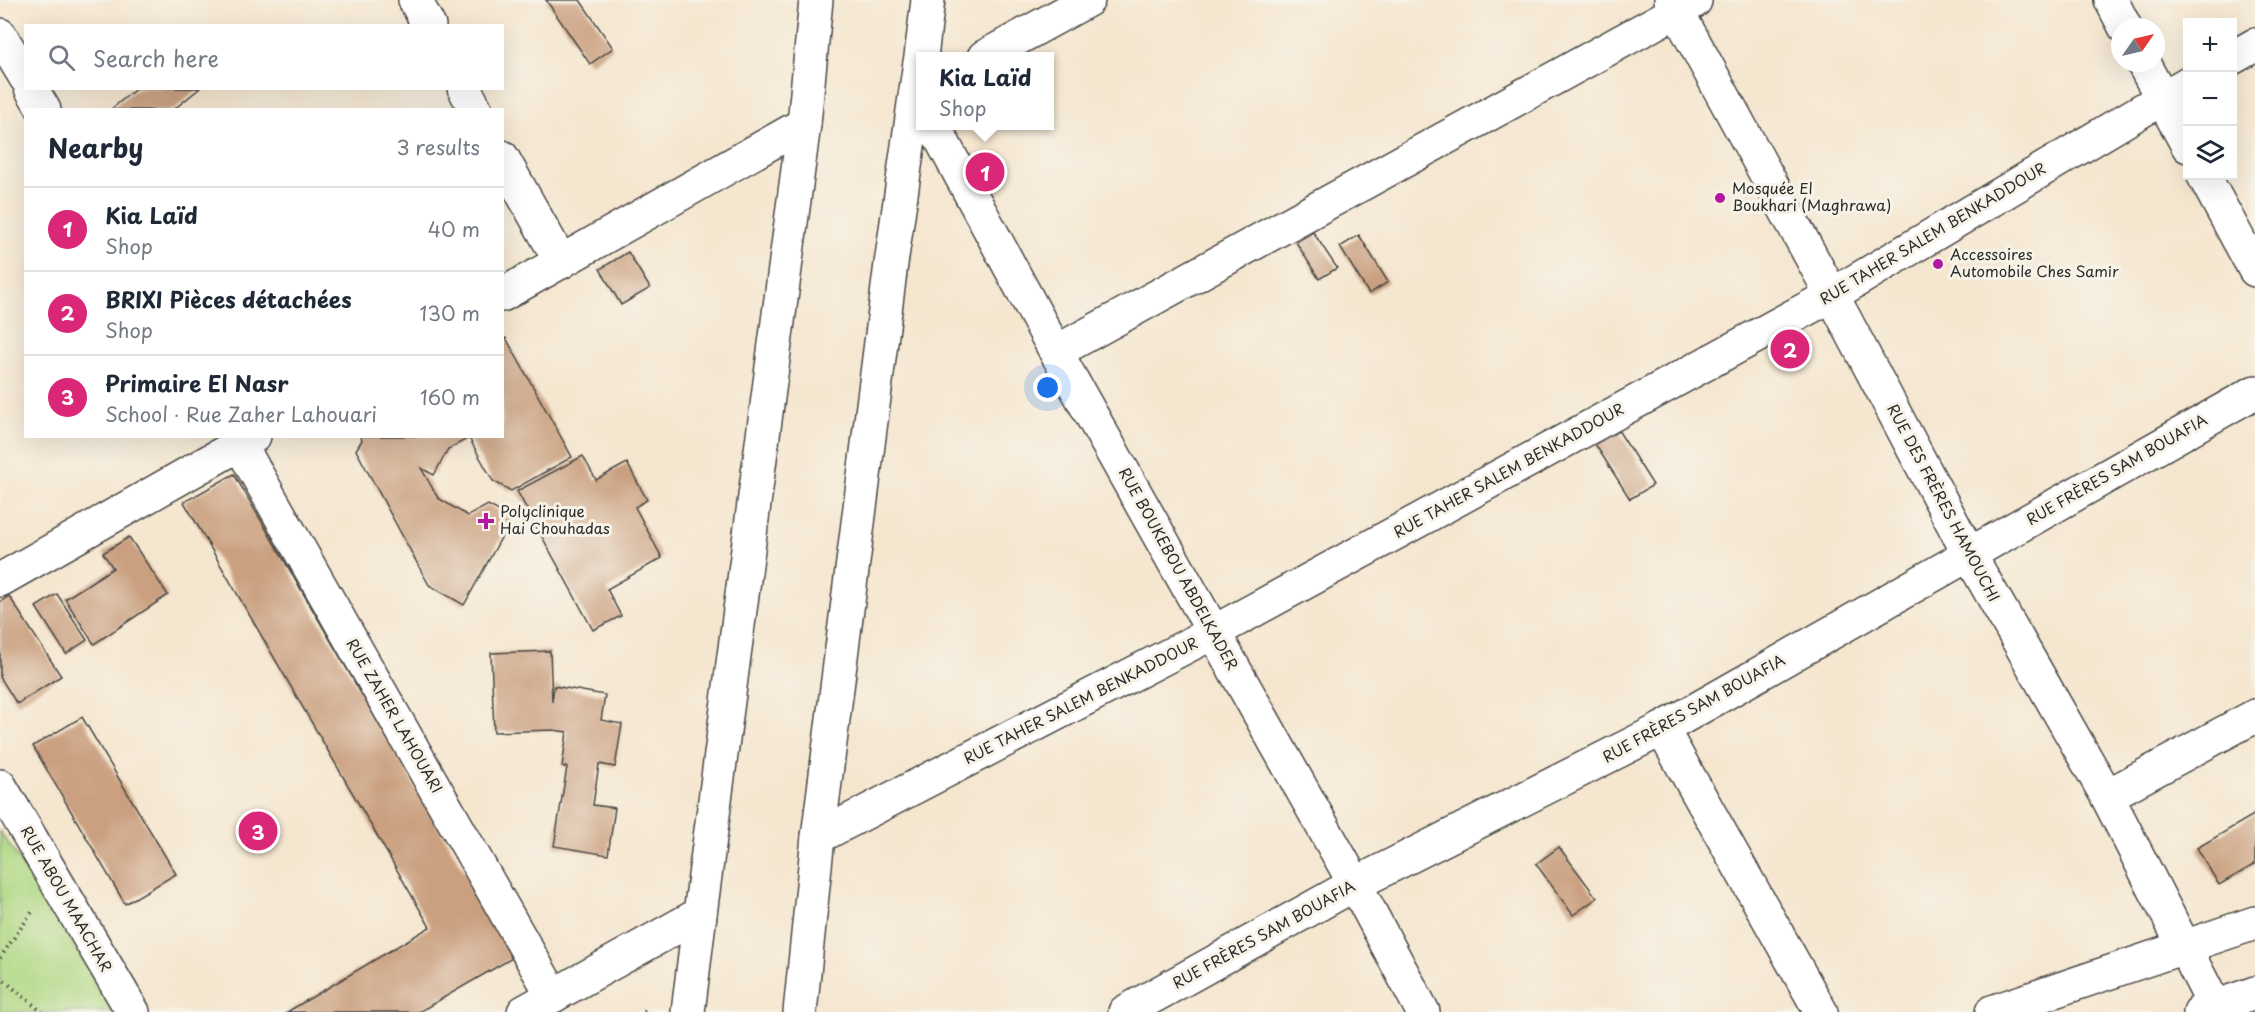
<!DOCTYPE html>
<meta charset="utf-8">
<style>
:root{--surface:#fff;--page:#f2f2f3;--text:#1f2937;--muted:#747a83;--line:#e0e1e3;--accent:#db2777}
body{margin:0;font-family:"Playpen Sans",sans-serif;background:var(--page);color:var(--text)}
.controls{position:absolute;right:18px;top:18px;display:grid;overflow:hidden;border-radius:0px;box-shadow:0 6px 24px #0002}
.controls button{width:54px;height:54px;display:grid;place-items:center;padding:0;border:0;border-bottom:2px solid var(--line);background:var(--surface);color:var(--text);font:30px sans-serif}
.compass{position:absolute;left:2111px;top:18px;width:54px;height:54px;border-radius:50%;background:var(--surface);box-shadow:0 6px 24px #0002;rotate:56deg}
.you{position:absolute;left:1048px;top:388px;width:21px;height:21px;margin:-15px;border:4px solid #fff;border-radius:50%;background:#1a73e8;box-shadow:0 0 0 9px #1a73e833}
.badge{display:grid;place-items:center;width:39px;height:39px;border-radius:50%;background:var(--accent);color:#fff;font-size:20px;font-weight:700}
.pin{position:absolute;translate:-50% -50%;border:3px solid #fff;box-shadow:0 2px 6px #0006}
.popup{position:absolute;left:916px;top:52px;width:138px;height:78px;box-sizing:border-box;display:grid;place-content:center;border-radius:0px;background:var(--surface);filter:drop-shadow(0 2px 4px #0005);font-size:20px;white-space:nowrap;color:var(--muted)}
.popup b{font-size:22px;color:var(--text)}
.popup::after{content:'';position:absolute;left:50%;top:100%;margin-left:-12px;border:12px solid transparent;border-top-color:var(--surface)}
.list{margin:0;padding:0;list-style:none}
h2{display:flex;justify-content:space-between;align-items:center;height:78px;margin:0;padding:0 24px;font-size:26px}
h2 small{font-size:20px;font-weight:400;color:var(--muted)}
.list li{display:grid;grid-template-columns:39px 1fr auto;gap:18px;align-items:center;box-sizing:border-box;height:84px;padding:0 24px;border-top:2px solid var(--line)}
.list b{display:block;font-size:22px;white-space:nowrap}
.list p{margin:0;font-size:20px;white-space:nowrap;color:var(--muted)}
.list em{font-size:20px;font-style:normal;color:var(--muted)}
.icon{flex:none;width:33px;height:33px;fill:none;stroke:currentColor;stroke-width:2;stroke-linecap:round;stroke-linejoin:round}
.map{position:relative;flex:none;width:2255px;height:1012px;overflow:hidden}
.search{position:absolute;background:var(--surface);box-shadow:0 6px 24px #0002;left:24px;top:24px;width:480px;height:66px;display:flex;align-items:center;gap:15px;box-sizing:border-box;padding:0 21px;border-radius:0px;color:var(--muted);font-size:22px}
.panel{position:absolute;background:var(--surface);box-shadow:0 6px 24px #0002;left:24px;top:108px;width:480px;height:330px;border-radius:0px}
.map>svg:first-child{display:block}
.green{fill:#aed883;stroke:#6c8257;stroke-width:1.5}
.building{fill:#caa080}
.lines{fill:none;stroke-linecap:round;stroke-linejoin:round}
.minor-casing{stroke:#494744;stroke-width:36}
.major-casing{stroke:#494744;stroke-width:36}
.path{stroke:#494744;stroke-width:4;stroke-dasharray:1.5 4.5;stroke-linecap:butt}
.minor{stroke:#fff;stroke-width:33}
.major{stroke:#fff;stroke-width:33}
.poi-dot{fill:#b5179e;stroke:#f7f3e8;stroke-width:2}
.labels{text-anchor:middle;stroke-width:6;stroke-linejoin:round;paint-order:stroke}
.poi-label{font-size:15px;fill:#2b2b2b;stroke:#f7f3e8;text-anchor:start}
.street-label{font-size:15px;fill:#2b2b2b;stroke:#f7f3e8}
</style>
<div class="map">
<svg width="2255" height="1012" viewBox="0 0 2255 1012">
<rect width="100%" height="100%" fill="#f7f3e8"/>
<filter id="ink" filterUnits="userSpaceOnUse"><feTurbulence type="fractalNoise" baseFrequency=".0167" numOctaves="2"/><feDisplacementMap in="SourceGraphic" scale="12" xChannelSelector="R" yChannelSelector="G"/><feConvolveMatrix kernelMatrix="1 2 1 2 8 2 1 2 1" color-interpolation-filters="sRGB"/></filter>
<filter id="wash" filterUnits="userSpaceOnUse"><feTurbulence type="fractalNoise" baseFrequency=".008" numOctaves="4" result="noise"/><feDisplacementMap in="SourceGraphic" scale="24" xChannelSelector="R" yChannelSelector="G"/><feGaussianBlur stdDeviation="1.35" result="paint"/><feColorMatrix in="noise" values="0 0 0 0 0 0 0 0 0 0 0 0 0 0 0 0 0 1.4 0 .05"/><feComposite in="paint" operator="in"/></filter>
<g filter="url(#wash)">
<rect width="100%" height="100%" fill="#f5e6cf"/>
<polygon class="green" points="0,832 44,895 113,1012 0,1012"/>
<g id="blocks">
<g class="building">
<polygon points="546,0 580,0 613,48 590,64"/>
<polygon points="137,88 200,88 173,110 110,110"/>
<polygon points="1313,232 1337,268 1319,279 1296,242"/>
<polygon points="1359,235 1388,282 1369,294 1340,247"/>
<polygon points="628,252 650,288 621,305 600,269"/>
<polygon points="506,338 572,457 511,491 493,481 469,438 448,449 434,475 421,468 438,498 468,516 488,505 512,518 464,605 429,585 356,450 362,440 360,436 502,436 502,340"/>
<polygon points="1618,430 1653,485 1630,499 1595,444"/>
<polygon points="583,456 596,480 627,463 647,500 635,507 662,558 607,589 621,616 593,630 517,491"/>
<polygon points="234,474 514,957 419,1012 287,1012 430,927 184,502"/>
<polygon points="129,537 168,595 94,644 65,599 113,568 103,553"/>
<polygon points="57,594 87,640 66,654 36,607"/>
<polygon points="9,596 61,676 17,704 0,677 0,602"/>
<polygon points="550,651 552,702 554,686 605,695 601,720 622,724 615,767 599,764 593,805 615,808 608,855 554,846 567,767 562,767 567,732 553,730 494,732 491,653"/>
<polygon points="82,717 176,874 125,904 33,746"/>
<polygon points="2255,814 2255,864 2219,885 2197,848"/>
<polygon points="1559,847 1597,898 1573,915 1536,864"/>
</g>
</g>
</g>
<g filter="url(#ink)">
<use href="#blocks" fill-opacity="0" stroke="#494744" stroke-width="1.5"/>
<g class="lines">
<g class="minor-casing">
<g id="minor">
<polyline points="415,0 429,26"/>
<polyline points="1671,0 1832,295 1969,554 2107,796 2215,1007"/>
<polyline points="2111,0 2125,27"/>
<polyline points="0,35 26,78"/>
<polyline points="984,57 1088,0"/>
<polyline points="2232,58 2255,45"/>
<polyline points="2143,63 2188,146"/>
<polyline points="31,88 44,110"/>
<polyline points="464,88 476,110"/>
<polyline points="934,126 1056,352 1355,884 1423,1012"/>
<polyline points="502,157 561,262"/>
<polyline points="2204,176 2255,270"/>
<polyline points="502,295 804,124"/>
<polyline points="1056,352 1695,1"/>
<polyline points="235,436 553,996"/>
<polyline points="0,580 254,436"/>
<polyline points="1662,729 1821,1012"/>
<polyline points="0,786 133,1012"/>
<polyline points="2107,796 2255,716"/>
<polyline points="818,837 1214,632 1832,295 2188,83"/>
<polyline points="524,1012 700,914"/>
<polyline points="1125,1012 1355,884 1662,729 2255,392"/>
</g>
</g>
<g class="major-casing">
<g id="major">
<polyline points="921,57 928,0"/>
<polyline points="688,1012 700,914 804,124 816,0"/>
<polyline points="800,1012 818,837 891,264 920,62"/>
<polyline points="1992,1012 2255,923"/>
<polyline points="2200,1012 2255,993"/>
</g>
</g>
<g class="path">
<polyline points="0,958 32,912"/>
<polyline points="0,977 42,1012"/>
<polyline points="644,1012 647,1010"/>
</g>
<use href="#minor" class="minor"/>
<use href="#major" class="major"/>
</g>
</g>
<g class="poi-dot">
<circle cx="1720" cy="198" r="6"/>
<circle cx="1938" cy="264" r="6"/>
<path d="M483 512h6v6h6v6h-6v6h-6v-6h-6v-6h6z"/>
</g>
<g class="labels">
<g class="poi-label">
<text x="1732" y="194">Mosquée El<tspan x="1732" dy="17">Boukhari (Maghrawa)</tspan></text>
<text x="1950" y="260">Accessoires<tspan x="1950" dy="17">Automobile Ches Samir</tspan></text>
<text x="500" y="517">Polyclinique<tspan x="500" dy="17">Hai Chouhadas</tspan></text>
</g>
<g class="street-label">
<text transform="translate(1933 234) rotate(-31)" y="5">RUE TAHER SALEM BENKADDOUR</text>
<text transform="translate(2117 470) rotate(-30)" y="5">RUE FRÈRES SAM BOUAFIA</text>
<text transform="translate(1509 471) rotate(-29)" y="5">RUE TAHER SALEM BENKADDOUR</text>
<text transform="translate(1943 503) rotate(62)" y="5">RUE DES FRÈRES HAMOUCHI</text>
<text transform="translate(1178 569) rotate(61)" y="5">RUE BOUKEBOU ABDELKADER</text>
<text transform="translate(1081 701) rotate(-27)" y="5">RUE TAHER SALEM BENKADDOUR</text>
<text transform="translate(1694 709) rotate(-29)" y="5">RUE FRÈRES SAM BOUAFIA</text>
<text transform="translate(394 716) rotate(60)" y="5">RUE ZAHER LAHOUARI</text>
<text transform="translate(66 899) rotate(60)" y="5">RUE ABOU MAACHAR</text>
<text transform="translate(1264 935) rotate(-29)" y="5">RUE FRÈRES SAM BOUAFIA</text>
</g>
</g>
</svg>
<div class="controls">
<button>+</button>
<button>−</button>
<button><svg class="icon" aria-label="layers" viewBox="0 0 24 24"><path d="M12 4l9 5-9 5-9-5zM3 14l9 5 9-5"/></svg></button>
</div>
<svg class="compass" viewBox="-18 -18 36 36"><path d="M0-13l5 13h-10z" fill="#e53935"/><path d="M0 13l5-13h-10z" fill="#747a83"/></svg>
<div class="you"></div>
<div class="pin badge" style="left:985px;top:172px">1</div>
<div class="popup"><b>Kia Laïd</b>Shop</div>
<div class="pin badge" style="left:1790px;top:349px">2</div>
<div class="pin badge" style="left:258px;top:831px">3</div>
<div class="search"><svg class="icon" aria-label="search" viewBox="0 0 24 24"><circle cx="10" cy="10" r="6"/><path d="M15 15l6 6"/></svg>Search here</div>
<section class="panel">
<h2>Nearby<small>3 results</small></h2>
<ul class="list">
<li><span class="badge">1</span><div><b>Kia Laïd</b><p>Shop</p></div><em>40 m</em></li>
<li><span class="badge">2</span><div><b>BRIXI Pièces détachées</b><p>Shop</p></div><em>130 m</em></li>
<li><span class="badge">3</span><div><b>Primaire El Nasr</b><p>School · Rue Zaher Lahouari</p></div><em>160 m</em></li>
</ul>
</section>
</div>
